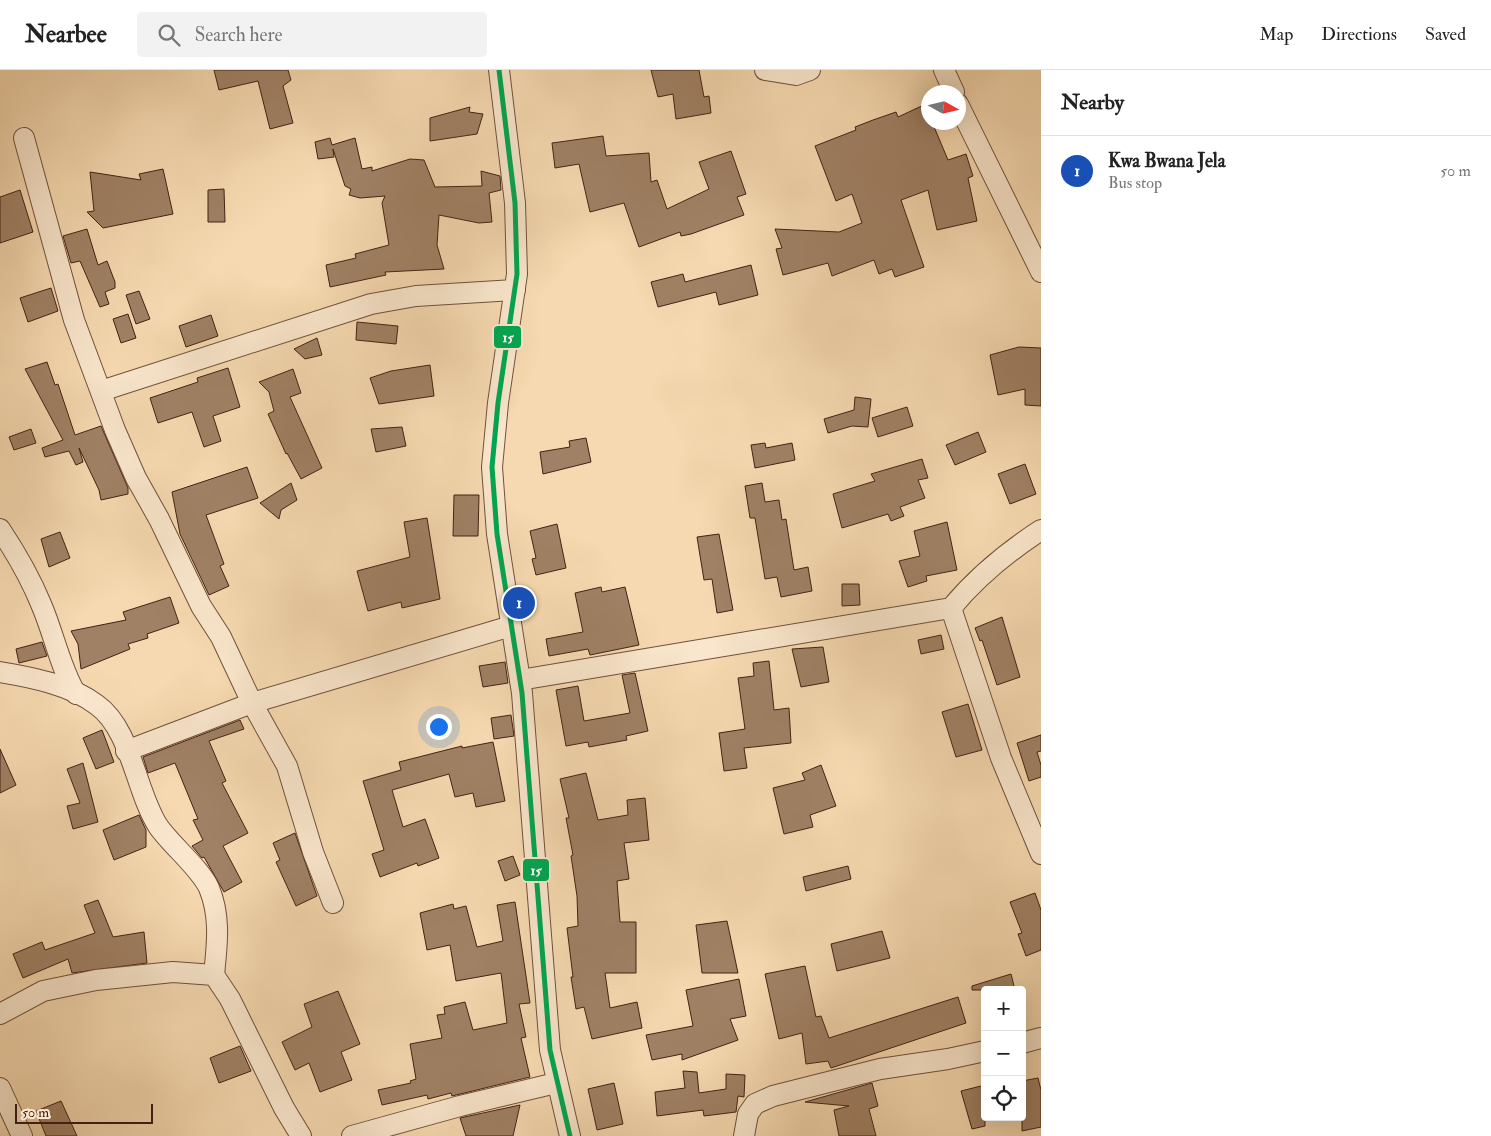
<!DOCTYPE html>
<meta charset="utf-8">
<style>
:root{--surface:#fff;--page:#f2f2f2;--text:#222;--muted:#767676;--line:#e0e0e0;--accent:#b45309}
body{margin:0;font-family:"IM FELL Double Pica",serif;background:var(--page);color:var(--text)}
.controls{position:absolute;right:15px;bottom:15px;display:grid;overflow:hidden;border-radius:5px;box-shadow:0 5px 20px #0002}
.controls button{width:45px;height:45px;display:grid;place-items:center;padding:0;border:0;border-bottom:1px solid var(--line);background:var(--surface);color:var(--text);font:25px sans-serif}
.compass{position:absolute;left:921px;top:15px;width:45px;height:45px;border-radius:50%;background:var(--surface);box-shadow:0 5px 20px #0002;rotate:98deg}
.scale{position:absolute;left:15px;bottom:12px;width:138px;box-sizing:border-box;padding-left:5px;border:2px solid #432213;border-top:0;font-size:14px;line-height:18px;white-space:nowrap;color:#432213;-webkit-text-stroke:4px #f9e6cc;paint-order:stroke}
.you{position:absolute;left:438px;top:656px;width:18px;height:18px;margin:-12px;border:4px solid #fff;border-radius:50%;background:#1a73e8;box-shadow:0 0 0 8px #1a73e833}
.badge{display:grid;place-items:center;width:32px;height:32px;border-radius:50%;background:var(--accent);color:#fff;font-size:16px;font-weight:700}
.pin{position:absolute;translate:-50% -50%;border:2px solid #fff;box-shadow:0 1px 5px #0006}
.list{margin:0;padding:0;list-style:none}
h2{display:flex;justify-content:space-between;align-items:center;height:65px;margin:0;padding:0 20px;font-size:21px}
h2 small{font-size:16px;font-weight:400;color:var(--muted)}
.list li{display:grid;grid-template-columns:32px 1fr auto;gap:15px;align-items:center;box-sizing:border-box;height:70px;padding:0 20px;border-top:1px solid var(--line)}
.list b{display:block;font-size:19px;white-space:nowrap}
.list p{margin:0;font-size:16px;white-space:nowrap;color:var(--muted)}
.list em{font-size:16px;font-style:normal;color:var(--muted)}
.icon{flex:none;width:28px;height:28px;fill:none;stroke:currentColor;stroke-width:2;stroke-linecap:round;stroke-linejoin:round}
.map{position:relative;flex:none;width:1041px;height:1066px;overflow:hidden}
header{display:flex;align-items:center;gap:30px;box-sizing:border-box;height:70px;padding:0 25px;background:var(--surface);border-bottom:1px solid var(--line)}
header strong{font-size:24px}
nav{display:flex;gap:28px;margin-inline-start:auto;font-size:18px}
.search{width:350px;height:45px;background:var(--page);display:flex;align-items:center;gap:12px;box-sizing:border-box;padding:0 18px;border-radius:5px;color:var(--muted);font-size:19px}
main{display:flex}
aside{flex:1;background:var(--surface)}
.map>svg:first-child{display:block}
.building{fill:#a08165;stroke:#432213}
.lines{fill:none;stroke-linecap:round;stroke-linejoin:round}
.minor-casing{stroke:#70503a;stroke-width:22}
.minor{stroke:#f9e6cc;stroke-width:20}
.bus-1-casing{stroke:#f9e6cc;stroke-width:9}
.bus-1{stroke:#00a651;stroke-width:5}
.line-badge{stroke:#f9e6cc;stroke-width:2}
.badge-label{font-size:14px;text-anchor:middle;font-weight:bold;fill:#fff}
</style>
<header>
<strong>Nearbee</strong>
<div class="search"><svg class="icon" aria-label="search" viewBox="0 0 24 24"><circle cx="10" cy="10" r="6"/><path d="M15 15l6 6"/></svg>Search here</div>
<nav><a>Map</a><a>Directions</a><a>Saved</a></nav>
</header>
<main>
<div class="map">
<svg width="1041" height="1066" viewBox="0 0 1041 1066">
<rect width="100%" height="100%" fill="#f6d9b0"/>
<filter id="stains"><feTurbulence type="fractalNoise" baseFrequency=".004" numOctaves="4"/><feColorMatrix values="0 0 0 0 .2 0 0 0 0 .09 0 0 0 0 .02 0 0 0 .5 -.17"/></filter>
<radialGradient id="worn" r=".72"><stop offset=".6" stop-color="#630" stop-opacity="0"/><stop offset="1" stop-color="#630" stop-opacity=".3"/></radialGradient>
<g class="building">
<polygon points="214,0 288,0 291,10 283,16 293,53 270,59 258,11 219,20"/>
<polygon points="651,0 699,0 704,27 709,26 711,43 676,49 673,24 658,27"/>
<polygon points="928,33 928,52 932,52 948,90 966,84 973,106 968,108 977,151 937,160 928,120 901,130 924,197 895,207 892,199 879,204 874,190 832,206 828,193 783,205 776,179 782,178 775,159 839,162 862,153 852,124 836,131 815,76 856,60 855,57 873,50 896,42 898,47"/>
<polygon points="470,37 469,42 483,44 477,64 430,71 430,48"/>
<polygon points="603,66 606,86 649,83 651,112 657,110 667,139 709,119 699,92 731,81 746,124 737,127 744,145 691,164 681,166 680,162 639,177 624,133 590,142 579,94 555,98 552,73"/>
<polygon points="330,68 332,75 355,68 362,99 372,97 372,101 410,89 424,90 435,117 482,116 481,101 500,106 501,120 489,123 492,152 479,153 439,145 437,175 444,199 385,202 386,205 330,217 326,195 356,188 355,184 389,175 382,133 385,126 360,128 349,125 351,119 345,116 333,79 334,87 318,89 315,72"/>
<polygon points="163,99 173,144 103,158 87,142 94,141 90,102 141,110 139,104"/>
<polygon points="224,119 225,152 208,152 208,120"/>
<polygon points="20,120 33,162 0,173 0,127"/>
<polygon points="87,159 98,195 107,191 115,212 115,218 105,222 109,234 100,237 80,191 71,193 63,166"/>
<polygon points="751,195 758,225 719,235 716,222 658,237 651,212 683,204 685,212"/>
<polygon points="51,218 58,241 28,252 20,228"/>
<polygon points="139,221 150,249 136,254 126,225"/>
<polygon points="128,244 136,268 121,273 113,249"/>
<polygon points="211,245 218,266 186,277 179,256"/>
<polygon points="357,252 398,256 396,274 356,270"/>
<polygon points="317,268 322,285 305,289 294,279"/>
<polygon points="1019,277 1041,278 1041,336 1025,335 1025,319 998,325 990,285"/>
<polygon points="47,292 55,315 58,314 75,365 101,356 128,418 128,424 101,430 99,420 79,378 83,392 76,395 69,381 45,387 42,378 63,370 25,299"/>
<polygon points="430,295 434,326 379,334 370,308 391,301"/>
<polygon points="228,298 240,337 213,346 221,371 204,377 192,342 158,353 150,328 198,312 197,308"/>
<polygon points="293,299 301,323 290,327 322,398 301,409 287,383 286,384 268,344 274,341 269,322 259,312"/>
<polygon points="855,327 871,329 868,357 852,356 828,363 824,349 854,340"/>
<polygon points="907,337 913,356 878,367 872,348"/>
<polygon points="402,357 406,376 376,382 371,359"/>
<polygon points="31,359 36,373 14,380 9,367"/>
<polygon points="978,362 986,382 955,395 946,375"/>
<polygon points="586,368 591,392 543,404 540,382 570,377 569,371"/>
<polygon points="765,373 766,378 792,373 795,390 755,398 751,375"/>
<polygon points="922,389 928,408 918,410 925,428 900,437 904,446 891,451 888,444 842,458 833,424 875,411 871,404"/>
<polygon points="1025,394 1036,424 1010,434 998,404"/>
<polygon points="247,397 258,428 206,445 224,494 220,496 229,516 209,525 180,464 172,422"/>
<polygon points="291,413 297,430 281,440 279,449 260,433"/>
<polygon points="762,413 765,432 779,430 782,450 786,449 794,500 808,497 812,521 781,527 777,507 765,509 755,448 750,448 745,416"/>
<polygon points="454,425 479,425 478,466 453,466"/>
<polygon points="427,448 440,529 402,538 401,532 368,541 357,501 410,487 404,452"/>
<polygon points="947,452 957,500 926,506 927,511 908,517 899,491 920,486 914,461"/>
<polygon points="557,454 566,498 536,505 532,489 536,488 530,461"/>
<polygon points="60,462 70,488 49,497 41,469"/>
<polygon points="719,464 733,540 717,543 712,509 704,510 697,467"/>
<polygon points="842,514 859,514 860,535 842,536"/>
<polygon points="601,517 602,522 625,517 639,575 590,585 588,579 549,586 546,569 583,562 575,523"/>
<polygon points="170,527 179,553 147,564 148,568 128,574 130,579 81,599 78,574 71,561 126,550 123,542"/>
<polygon points="1002,547 1020,607 997,615 982,570 980,571 975,558"/>
<polygon points="941,565 944,579 921,584 918,570"/>
<polygon points="42,572 47,586 19,593 16,579"/>
<polygon points="823,577 829,612 801,617 792,579"/>
<polygon points="769,591 774,640 789,638 791,673 744,678 747,698 724,701 719,663 745,659 738,608 754,606 753,593"/>
<polygon points="505,592 508,613 483,617 479,596"/>
<polygon points="635,603 648,661 626,666 627,670 589,677 588,672 566,676 556,620 578,616 584,651 630,643 622,605"/>
<polygon points="968,634 982,680 956,687 942,642"/>
<polygon points="511,645 514,666 494,669 491,648"/>
<polygon points="240,650 244,659 209,671 226,711 222,713 248,763 223,776 242,812 224,822 204,787 202,788 192,776 203,770 193,750 198,749 175,693 148,703 143,687"/>
<polygon points="102,660 114,692 96,699 83,668"/>
<polygon points="1041,665 1041,681 1037,682 1041,695 1041,707 1029,711 1017,673"/>
<polygon points="493,672 505,731 476,737 473,723 455,727 449,704 392,720 403,757 425,749 439,788 418,796 417,793 380,807 372,784 384,780 363,711 401,700 399,692 462,676 462,678"/>
<polygon points="0,679 16,715 0,723"/>
<polygon points="83,693 98,752 73,759 67,736 80,733 67,699"/>
<polygon points="821,695 836,736 810,745 813,757 784,764 773,718 805,710 802,703"/>
<polygon points="586,703 598,750 628,745 627,730 645,728 649,770 624,773 629,809 617,811 620,852 636,852 636,903 605,903 610,938 637,932 642,958 592,969 584,937 576,939 571,907 573,907 567,858 578,856 577,826 571,786 573,785 566,748 569,748 560,709"/>
<polygon points="139,745 146,760 146,777 114,790 103,760"/>
<polygon points="295,763 317,826 296,836 276,792 280,790 273,773"/>
<polygon points="513,786 520,805 505,811 498,791"/>
<polygon points="848,796 851,809 806,821 803,807"/>
<polygon points="1035,823 1041,840 1041,880 1026,886 1018,864 1022,863 1010,832"/>
<polygon points="98,830 113,867 144,862 147,893 72,903 68,889 23,908 13,884 42,872 45,880 95,863 84,835"/>
<polygon points="515,832 530,933 519,934 526,967 521,968 530,1007 452,1026 451,1023 428,1029 427,1025 382,1035 378,1020 411,1013 410,1011 416,1009 410,974 442,968 437,945 445,944 444,937 465,932 473,960 507,953 501,903 456,911 450,875 427,880 420,843 453,834 454,839 466,836 477,877 503,871 497,835"/>
<polygon points="727,851 738,903 702,903 696,855"/>
<polygon points="882,861 890,888 837,901 831,874"/>
<polygon points="805,896 816,947 821,946 829,968 958,927 966,953 831,998 828,991 806,994 802,963 779,969 765,904"/>
<polygon points="1011,904 1015,920 972,920 972,916"/>
<polygon points="739,909 746,946 730,949 738,970 682,990 682,984 652,990 646,965 693,956 686,920"/>
<polygon points="338,921 360,974 341,982 352,1010 320,1022 309,993 295,1000 282,972 312,957 304,934"/>
<polygon points="240,976 251,1001 219,1013 210,988"/>
<polygon points="683,1001 697,1002 699,1023 726,1019 726,1004 745,1005 744,1027 738,1026 736,1042 704,1046 703,1040 657,1046 655,1022 685,1018"/>
<polygon points="1038,1008 1041,1020 1041,1057 1022,1061 1022,1011"/>
<polygon points="614,1013 623,1054 597,1060 588,1019"/>
<polygon points="872,1013 878,1036 869,1039 876,1066 839,1066 834,1040 849,1036 805,1032"/>
<polygon points="985,1015 985,1056 972,1059 961,1021"/>
<polygon points="61,1031 77,1066 46,1066 36,1041"/>
<polygon points="520,1035 513,1066 466,1066 460,1048"/>
</g>
<g class="lines">
<g class="minor-casing">
<g id="minor">
<polyline points="499,0 515,133 517,204 498,333 492,397 497,464 522,623 550,980 570,1066"/>
<polyline points="765,0 796,5 810,0"/>
<polyline points="944,0 954,22"/>
<polyline points="958,34 1041,202"/>
<polyline points="24,68 74,250 115,360 136,408 159,449 201,536 221,567 252,633 287,696 313,782 333,833"/>
<polyline points="101,321 371,234 416,226 515,220"/>
<path d="M 0,459 C 16,483 30,507 41,534 C 54,564 60,597 76,624"/>
<polyline points="951,538 1001,688 1041,784"/>
<path d="M 0,602 C 31,607 71,615 97,635 C 131,659 136,722 158,756 C 171,775 200,798 209,818 C 221,847 217,875 214,905"/>
<path d="M 520,610 L 951,538 C 977,507 1007,482 1041,460"/>
<polyline points="126,681 252,633 511,556"/>
<polyline points="0,944 43,921 96,910 173,902 214,905 230,929 284,1038 301,1066"/>
<polyline points="1022,973 1041,968"/>
<polyline points="0,1018 22,1066"/>
<polyline points="352,1066 460,1036 556,1013"/>
<polyline points="744,1066 748,1044 755,1034 773,1026 880,999 948,989 985,981"/>
</g>
</g>
<use href="#minor" class="minor"/>
<g class="bus-1-casing">
<polyline id="bus-1" points="499,0 515,133 517,204 498,333 492,397 497,464 522,623 550,980 570,1066"/>
</g>
<use href="#bus-1" class="bus-1"/>
</g>
<g class="line-badge">
<rect x="493" y="255" width="29" height="24" rx="5" fill="#00a651"/>
<rect x="522" y="788" width="28" height="24" rx="5" fill="#00a651"/>
</g>
<g class="badge-label">
<text x="508" y="272">15</text>
<text x="536" y="805">15</text>
</g>
<rect width="100%" height="100%" filter="url(#stains)"/>
<rect width="100%" height="100%" fill="url(#worn)"/>
</svg>
<div class="controls">
<button>+</button>
<button>−</button>
<button><svg class="icon" aria-label="locate" viewBox="0 0 24 24"><circle cx="12" cy="12" r="6"/><path d="M12 2v4M12 18v4M2 12h4M18 12h4"/></svg></button>
</div>
<svg class="compass" viewBox="-18 -18 36 36"><path d="M0-13l5 13h-10z" fill="#e53935"/><path d="M0 13l5-13h-10z" fill="#767676"/></svg>
<div class="scale">50 m</div>
<div class="you"></div>
<div class="pin badge" style="left:519px;top:533px;background:#1a4fb4">1</div>
</div>
<aside>
<h2>Nearby<small></small></h2>
<ul class="list">
<li><span class="badge" style="background:#1a4fb4">1</span><div><b>Kwa Bwana Jela</b><p>Bus stop</p></div><em>50 m</em></li>
</ul>
</aside>
</main>
